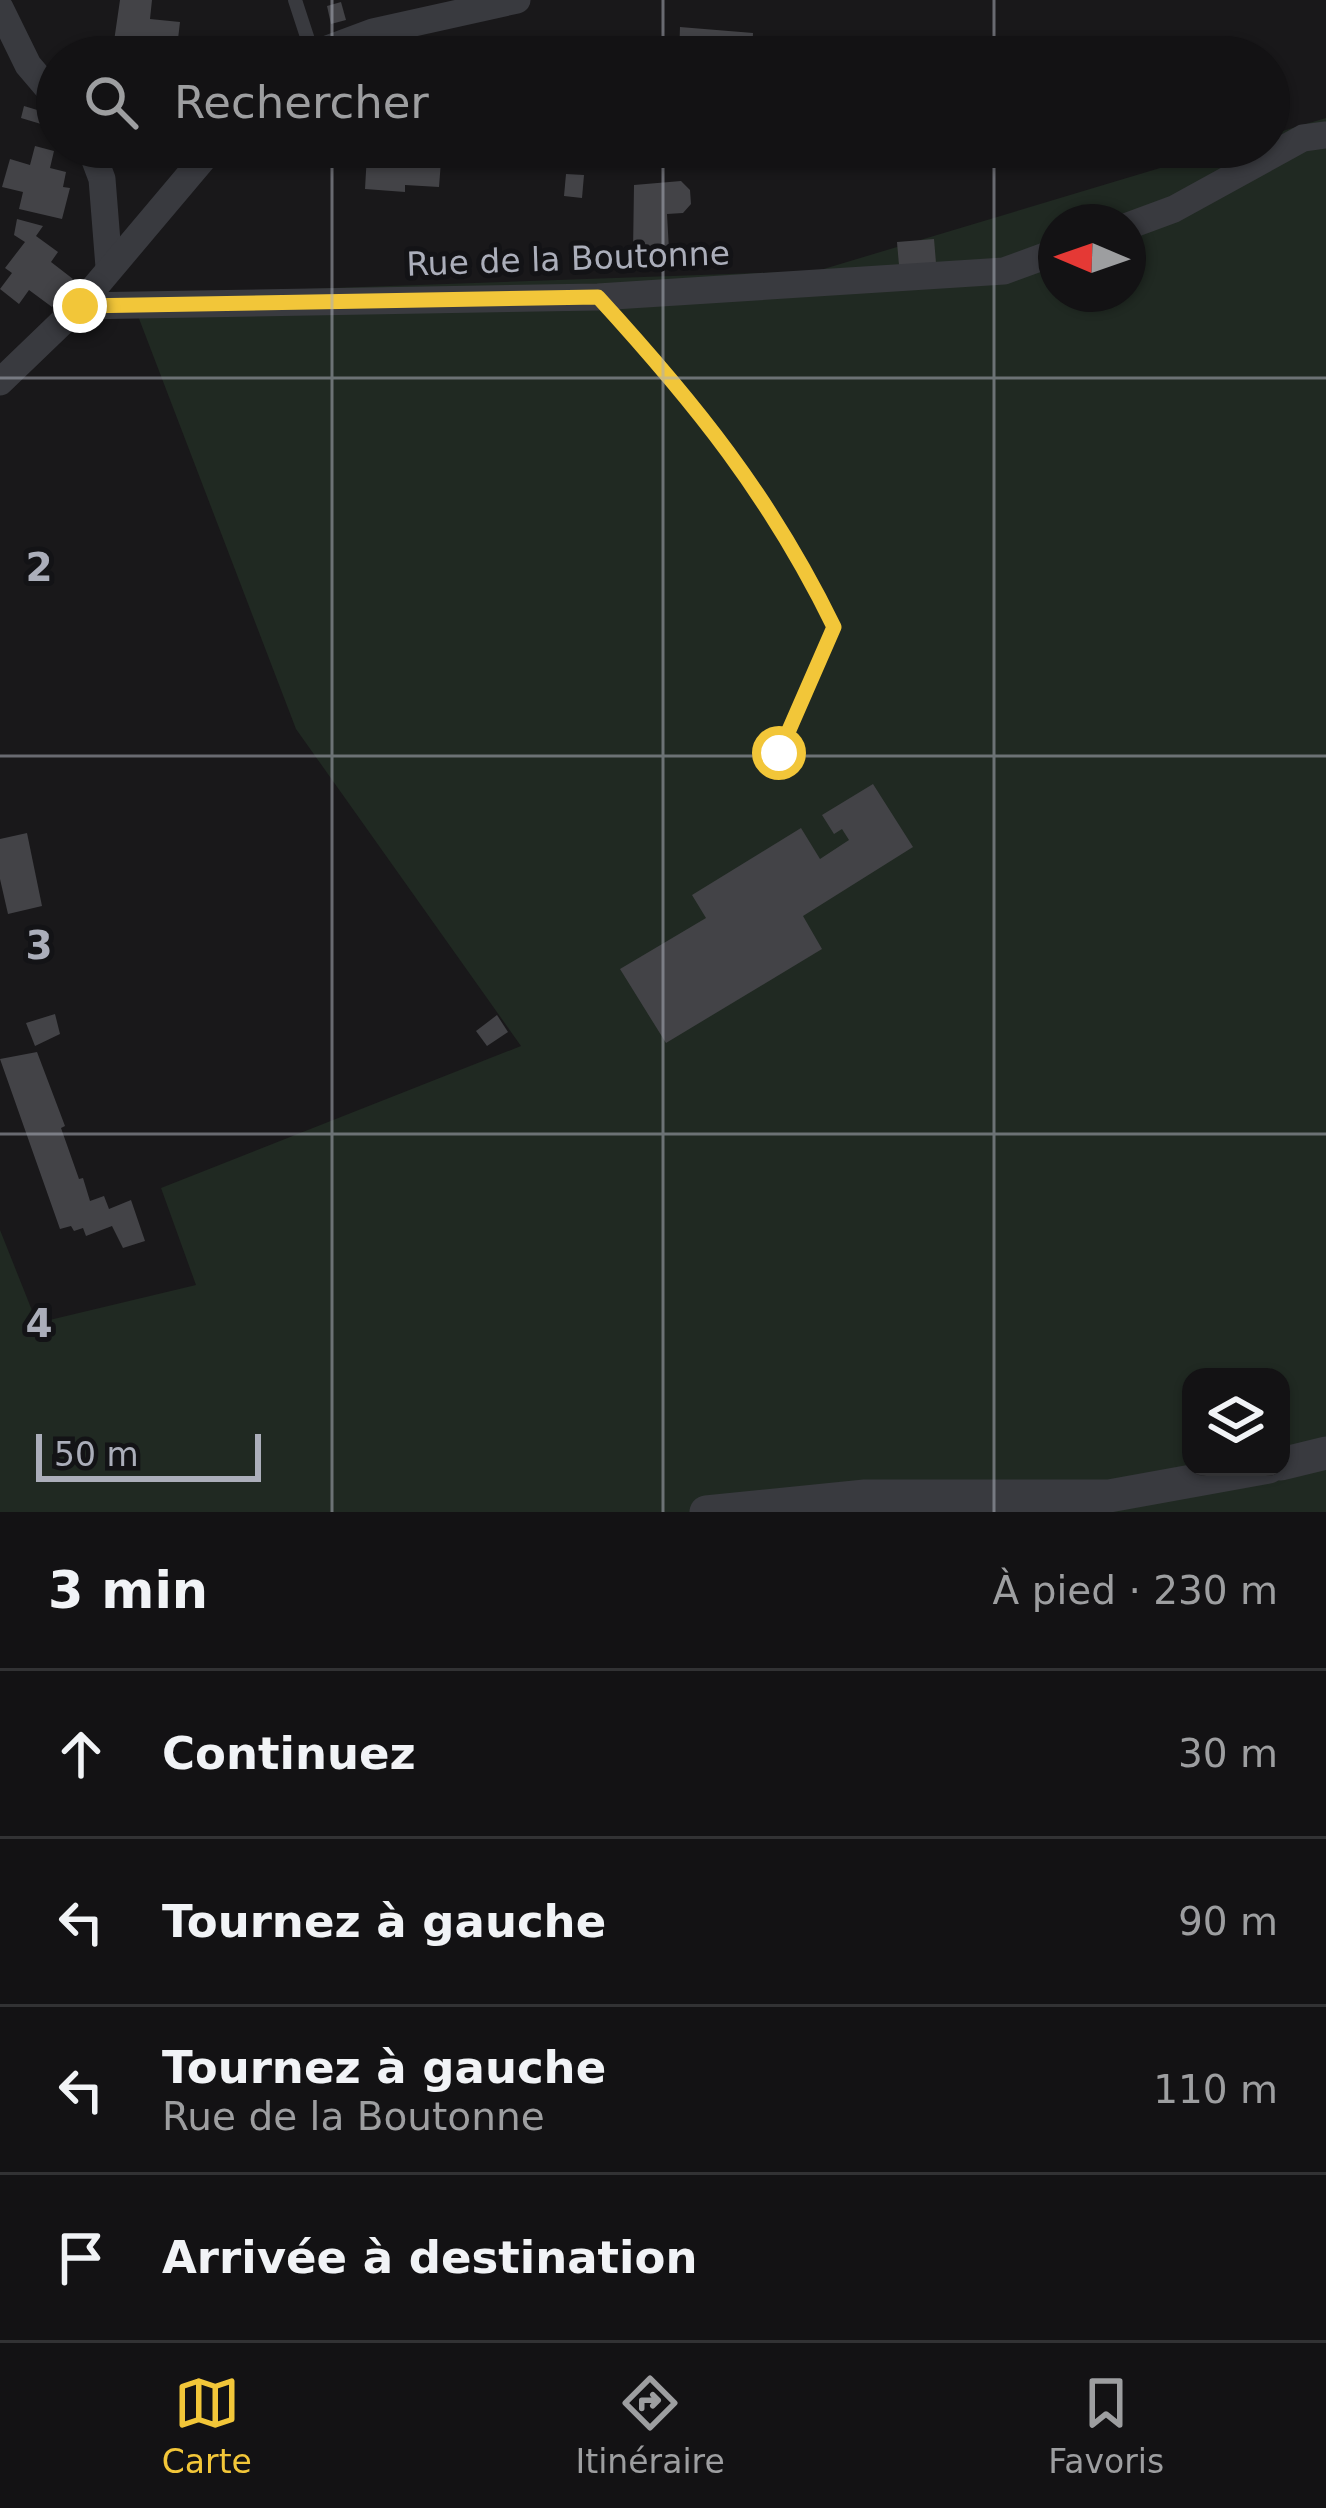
<!DOCTYPE html>
<html lang="fr">
<meta charset="utf-8">
<style>
:root{--surface:#131214;--page:#1c1b1d;--text:#f1f3f6;--muted:#9d9ea0;--line:#323234;--accent:#f2c639}
body{margin:0;font-family:"DejaVu Sans",sans-serif;background:var(--page);color:var(--text)}
.controls{position:absolute;right:36px;bottom:36px;display:grid;overflow:hidden;border-radius:24px;box-shadow:0 3px 9px #0004}
.controls button{width:108px;height:108px;display:grid;place-items:center;padding:0;border:0;border-bottom:3px solid var(--line);background:var(--surface);color:var(--text);font:60px sans-serif}
.compass{position:absolute;left:1038px;top:204px;width:108px;height:108px;border-radius:50%;background:var(--surface);box-shadow:0 3px 9px #0004;rotate:272deg}
.scale{position:absolute;left:36px;bottom:30px;width:225px;box-sizing:border-box;padding-left:12px;border:6px solid #abaeba;border-top:0;font-size:33px;line-height:42px;white-space:nowrap;color:#abaeba;-webkit-text-stroke:9px #131316;paint-order:stroke}
.stop{position:absolute;width:36px;height:36px;margin:-27px;border:9px solid #f2c639;border-radius:50%;background:#fff}
.stop.end{background:#f2c639;border-color:#fff;box-shadow:0 3px 12px #0008}
.list{margin:0;padding:0;list-style:none}
h2{display:flex;justify-content:space-between;align-items:center;height:156px;margin:0;padding:0 48px;font-size:51px}
h2 small{font-size:39px;font-weight:400;color:var(--muted)}
.list li{display:grid;grid-template-columns:78px 1fr auto;gap:36px;align-items:center;box-sizing:border-box;height:168px;padding:0 48px;border-top:3px solid var(--line)}
.list b{display:block;font-size:45px;white-space:nowrap}
.list p{margin:0;font-size:39px;white-space:nowrap;color:var(--muted)}
.list em{font-size:39px;font-style:normal;color:var(--muted)}
.icon{flex:none;width:66px;height:66px;fill:none;stroke:currentColor;stroke-width:2;stroke-linecap:round;stroke-linejoin:round}
.map{position:relative;flex:none;width:1326px;height:1512px;overflow:hidden}
.search{position:absolute;background:var(--surface);box-shadow:0 3px 9px #0004;left:36px;right:36px;top:36px;height:132px;display:flex;align-items:center;gap:30px;box-sizing:border-box;padding:0 42px;border-radius:66px;color:var(--muted);font-size:45px}
.sheet{height:828px;background:var(--surface)}
nav{display:flex;justify-content:space-around;align-items:center;box-sizing:border-box;height:168px;border-top:3px solid var(--line);background:var(--surface);font-size:33px;color:var(--muted)}
nav a{display:grid;justify-items:center;gap:6px}
nav .on{color:var(--accent)}
.map>svg:first-child{display:block}
.green{fill:#202922;fill-rule:evenodd}
.building{fill:#434347}
.lines{fill:none;stroke-linecap:round;stroke-linejoin:round}
.service{stroke:#393a3f;stroke-width:14}
.minor{stroke:#393a3f;stroke-width:27}
.tertiary{stroke:#393a3f;stroke-width:33}
.route{stroke:#f2c639;stroke-width:15}
.grid{fill:none;stroke:#abaeba;stroke-width:3;stroke-opacity:0.55}
.labels{text-anchor:middle;stroke-width:10;stroke-linejoin:round;paint-order:stroke}
.street-label{font-size:33px;fill:#abaeba;stroke:#131316}
.grid-label{font-size:39px;text-anchor:middle;font-weight:bold;fill:#abaeba;stroke:#131316;stroke-width:10;stroke-linejoin:round;paint-order:stroke}
</style>
<div class="map">
<svg width="1326" height="1512" viewBox="0 0 1326 1512">
<rect width="100%" height="100%" fill="#19181a"/>
<path class="green" d="M 1326,118 L 1326,1512 L 0,1512 L 0,1230 L 37,1323 L 196,1285 L 161,1188 L 521,1046 L 296,729 L 130,295 L 817,271 L 1230,147 L 1269,147 L 1269,135 ZM 1056,222 L 1128,222 L 1128,294 L 1056,294 ZM 1191,1377 L 1281,1377 L 1281,1467 L 1191,1467 Z"/>
<g class="building">
<polygon points="120,0 152,0 150,19 180,22 178,39 200,41 198,57 112,55"/>
<polygon points="341,2 346,20 331,24 327,6"/>
<polygon points="680,27 753,33 752,57 679,57"/>
<polygon points="24,106 44,112 41,124 21,118"/>
<polygon points="35,146 54,151 50,168 66,172 63,187 70,188 62,219 19,209 23,192 2,187 10,159 30,165"/>
<polygon points="416,147 442,148 439,187 405,185 405,192 365,189 367,154 415,157"/>
<polygon points="793,147 887,147 888,158 795,165"/>
<polygon points="1074,147 1124,147 1124,149 1104,153 1105,159 1078,165"/>
<polygon points="566,174 584,175 582,198 564,196"/>
<polygon points="681,181 690,190 691,204 683,213 667,214 669,250 633,252 634,185"/>
<polygon points="17,219 43,226 36,236 58,252 51,262 73,279 52,307 29,290 19,304 0,289 12,273 5,268 25,242 14,235"/>
<polygon points="934,239 936,263 899,265 897,242"/>
<polygon points="873,784 913,847 803,916 822,949 666,1043 620,969 706,918 692,895 801,828 820,859 849,840 842,829 834,834 822,815"/>
<polygon points="27,833 42,906 8,914 0,879 0,839"/>
<polygon points="55,1014 60,1034 35,1046 26,1023"/>
<polygon points="497,1015 508,1032 487,1046 476,1031"/>
<polygon points="37,1052 65,1126 61,1128 79,1179 83,1178 90,1201 104,1196 109,1209 131,1200 145,1241 123,1248 112,1226 86,1236 83,1228 74,1231 71,1226 60,1229 0,1059"/>
</g>
<g class="lines">
<g class="service">
<polyline points="295,0 312,52"/>
<path d="M 598,297 C 695,403 771,496 834,627 L 779,753"/>
</g>
<g class="minor">
<polyline points="0,8 28,65 57,99"/>
<polyline points="306,57 373,32 517,0"/>
<polyline points="90,147 102,179 109,267"/>
<polyline points="1128,226 1174,209 1303,138 1326,135"/>
<polyline points="79,306 598,297 1004,271 1056,252"/>
<polyline points="0,382 79,306 213,147"/>
</g>
<g class="tertiary">
<polyline points="1281,1464 1326,1453"/>
<polyline points="706,1512 865,1496 1109,1496 1269,1467"/>
</g>
</g>
<g class="lines">
<path class="route" d="M 80,306 L 598,297 C 695,403 770,496 834,627 L 779,753"/>
</g>
<path class="grid" d="M 332,0 L 332,57M 663,0 L 663,57M 994,0 L 994,57M 332,147 L 332,1512M 663,147 L 663,1512M 994,147 L 994,1512M 0,378 L 1326,378M 0,756 L 1326,756M 0,1134 L 1326,1134"/>
<g class="labels">
<g class="street-label">
<text transform="translate(568 258) rotate(-2)" y="12">Rue de la Boutonne</text>
</g>
</g>
<g class="grid-label">
<text x="39" y="581">2</text>
<text x="39" y="959">3</text>
<text x="39" y="1337">4</text>
</g>
</svg>
<div class="controls">
<button><svg class="icon" aria-label="layers" viewBox="0 0 24 24"><path d="M12 4l9 5-9 5-9-5zM3 14l9 5 9-5"/></svg></button>
</div>
<svg class="compass" viewBox="-18 -18 36 36"><path d="M0-13l5 13h-10z" fill="#e53935"/><path d="M0 13l5-13h-10z" fill="#9d9ea0"/></svg>
<div class="scale">50 m</div>
<div class="stop" style="left:779px;top:753px"></div>
<div class="stop end" style="left:80px;top:306px"></div>
<div class="search"><svg class="icon" aria-label="search" viewBox="0 0 24 24"><circle cx="10" cy="10" r="6"/><path d="M15 15l6 6"/></svg>Rechercher</div>
</div>
<section class="sheet">
<h2>3 min<small>À pied · 230 m</small></h2>
<ul class="list">
<li><svg class="icon" aria-label="ahead" viewBox="0 0 24 24"><path d="M12 20V5M6 11l6-6 6 6"/></svg><div><b>Continuez</b></div><em>30 m</em></li>
<li><svg class="icon" aria-label="left" viewBox="0 0 24 24"><path d="M17 20v-9H6M10 6l-5 5 5 5"/></svg><div><b>Tournez à gauche</b></div><em>90 m</em></li>
<li><svg class="icon" aria-label="left" viewBox="0 0 24 24"><path d="M17 20v-9H6M10 6l-5 5 5 5"/></svg><div><b>Tournez à gauche</b><p>Rue de la Boutonne</p></div><em>110 m</em></li>
<li><svg class="icon" aria-label="arrive" viewBox="0 0 24 24"><path d="M6 21V4h12l-3 4 3 4H6"/></svg><div><b>Arrivée à destination</b></div></li>
</ul>
</section>
<nav>
<a class="on"><svg class="icon" aria-label="map" viewBox="0 0 24 24"><path d="M3 6l6-2 6 2 6-2v14l-6 2-6-2-6 2zM9 4v14M15 6v14"/></svg>Carte</a>
<a><svg class="icon" aria-label="directions" viewBox="0 0 24 24"><path d="M12 3l9 9-9 9-9-9zM9 14v-3h6M13 9l2 2-2 2"/></svg>Itinéraire</a>
<a><svg class="icon" aria-label="saved" viewBox="0 0 24 24"><path d="M7 4h10v16l-5-4-5 4z"/></svg>Favoris</a>
</nav>
